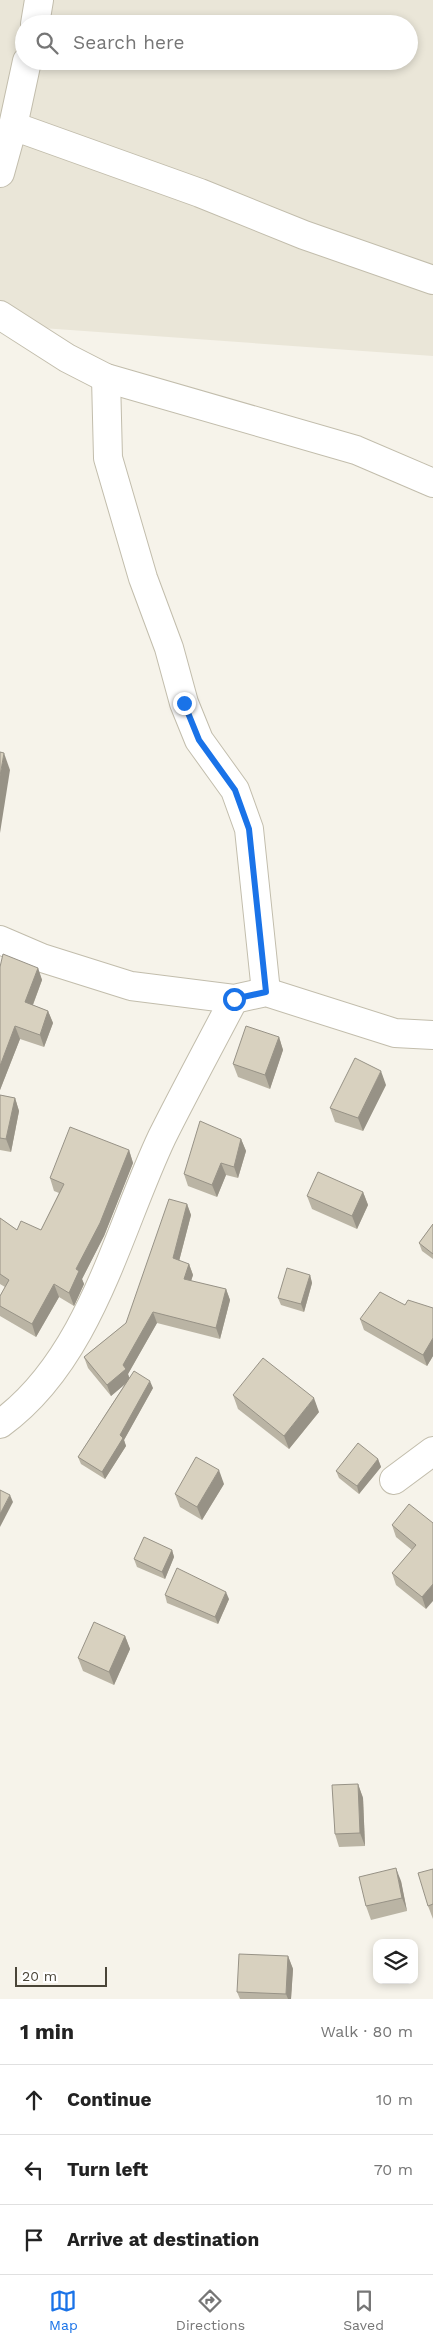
<!DOCTYPE html>
<meta charset="utf-8">
<style>
:root{--surface:#fff;--page:#f2f2f2;--text:#222;--muted:#767676;--line:#e0e0e0;--accent:#1a73e8}
body{margin:0;font-family:"Work Sans",sans-serif;background:var(--page);color:var(--text)}
.controls{position:absolute;right:15px;bottom:15px;display:grid;overflow:hidden;border-radius:10px;box-shadow:0 2px 8px #0003}
.controls button{width:45px;height:45px;display:grid;place-items:center;padding:0;border:0;border-bottom:1px solid var(--line);background:var(--surface);color:var(--text);font:25px sans-serif}
.scale{position:absolute;left:15px;bottom:12px;width:92px;box-sizing:border-box;padding-left:5px;border:2px solid #4a4538;border-top:0;font-size:14px;line-height:18px;white-space:nowrap;color:#4a4538;-webkit-text-stroke:4px #fff;paint-order:stroke}
.stop{position:absolute;width:15px;height:15px;margin:-11px;border:4px solid #1a73e8;border-radius:50%;background:#fff}
.stop.end{background:#1a73e8;border-color:#fff;box-shadow:0 1px 5px #0008}
.list{margin:0;padding:0;list-style:none}
h2{display:flex;justify-content:space-between;align-items:center;height:65px;margin:0;padding:0 20px;font-size:21px}
h2 small{font-size:16px;font-weight:400;color:var(--muted)}
.list li{display:grid;grid-template-columns:32px 1fr auto;gap:15px;align-items:center;box-sizing:border-box;height:70px;padding:0 20px;border-top:1px solid var(--line)}
.list b{display:block;font-size:19px;white-space:nowrap}
.list em{font-size:16px;font-style:normal;color:var(--muted)}
.icon{flex:none;width:28px;height:28px;fill:none;stroke:currentColor;stroke-width:2;stroke-linecap:round;stroke-linejoin:round}
.map{position:relative;flex:none;width:433px;height:1999px;overflow:hidden}
.search{position:absolute;background:var(--surface);box-shadow:0 2px 8px #0003;left:15px;right:15px;top:15px;height:55px;display:flex;align-items:center;gap:12px;box-sizing:border-box;padding:0 18px;border-radius:28px;color:var(--muted);font-size:19px}
.sheet{height:275px;background:var(--surface)}
nav{display:flex;justify-content:space-around;align-items:center;box-sizing:border-box;height:70px;border-top:1px solid var(--line);background:var(--surface);font-size:14px;color:var(--muted)}
nav a{display:grid;justify-items:center;gap:2px}
nav .on{color:var(--accent)}
.map>svg:first-child{display:block}
.residential{fill:#eae6d8;fill-rule:evenodd}
.lines{fill:none;stroke-linecap:round;stroke-linejoin:round}
.street-casing{stroke:#c2bdac;stroke-width:30}
.street{stroke:#fff;stroke-width:28}
.wall{fill:#bab4a4}
.shaded-wall{fill:#979286}
.building{fill:#d8d1bf;stroke:#979286}
.route{stroke:#1a73e8;stroke-width:6}
</style>
<div class="map">
<svg width="433" height="1999" viewBox="0 0 433 1999">
<rect width="100%" height="100%" fill="#f6f3ea"/>
<path class="residential" d="M 0,0 L 433,0 L 433,356 L 0,325 ZM 24,24 L 409,24 L 409,61 L 24,61 Z"/>
<g class="lines">
<g class="street-casing">
<g id="street">
<polyline points="35,24 39,0"/>
<polyline points="13,126 27,61"/>
<polyline points="0,173 13,126 200,193 304,235 433,280"/>
<polyline points="0,315 67,358 106,378 356,450 433,483"/>
<polyline points="106,378 108,458 143,578 169,648 184,703 199,740 235,790 249,829 266,992"/>
<polyline points="0,940 42,958 131,986 234,999 266,992 395,1033 433,1035"/>
<path d="M 0,1424 C 90,1359 117,1232 162,1137 C 185,1091 210,1045 234,999"/>
<polyline points="394,1480 433,1451"/>
</g>
</g>
<use href="#street" class="street"/>
</g>
<g class="wall">
<polygon points="0,967 38,968 42,980 33,1005 48,1011 53,1023 44,1047 20,1039 0,1090"/>
<polygon points="279,1037 283,1050 270,1089 238,1077 233,1064"/>
<polygon points="386,1085 363,1131 335,1122 330,1108"/>
<polygon points="0,1095 15,1098 19,1111 11,1152 0,1150"/>
<polygon points="241,1139 246,1151 238,1178 226,1175 217,1197 188,1186 184,1174"/>
<polygon points="129,1150 133,1163 104,1236 82,1279 84,1284 74,1306 59,1297 36,1337 0,1316 0,1296 5,1287 0,1284 0,1218 17,1230 41,1230 59,1193 54,1191 50,1178"/>
<polygon points="363,1192 368,1205 357,1229 312,1209 307,1196"/>
<polygon points="187,1204 191,1215 179,1261 189,1264 193,1275 191,1281 226,1289 230,1300 220,1339 157,1323 128,1374 129,1377 153,1388 124,1440 126,1446 105,1479 81,1464 78,1457 125,1384 111,1396 88,1368 84,1357 126,1323"/>
<polygon points="433,1224 433,1259 422,1251 419,1243"/>
<polygon points="310,1275 312,1283 304,1312 281,1305 278,1298"/>
<polygon points="405,1305 433,1308 433,1356 427,1366 364,1330 360,1319"/>
<polygon points="233,1395 319,1412 289,1449 238,1409"/>
<polygon points="378,1459 381,1467 359,1494 339,1478 336,1471"/>
<polygon points="224,1484 202,1520 180,1507 175,1494"/>
<polygon points="433,1523 426,1609 396,1585 392,1573 412,1550 396,1537 392,1525"/>
<polygon points="172,1550 174,1557 165,1579 137,1567 134,1559"/>
<polygon points="165,1595 229,1599 218,1624 167,1603"/>
<polygon points="125,1636 130,1649 114,1685 83,1671 78,1658"/>
<polygon points="358,1784 363,1798 365,1846 339,1847 335,1834"/>
<polygon points="433,1869 433,1919 428,1906"/>
<polygon points="401,1881 407,1911 371,1920 366,1906"/>
<polygon points="288,1956 293,1969 291,1999 240,1999 237,1992"/>
</g>
<g class="shaded-wall">
<polygon points="4,753 10,770 0,833 0,776"/>
<polygon points="38,968 42,980 29,1015 25,1002"/>
<polygon points="48,1011 53,1023 44,1047 40,1035"/>
<polygon points="15,1026 20,1039 0,1090 0,1066"/>
<polygon points="279,1037 283,1050 270,1089 265,1075"/>
<polygon points="381,1071 386,1085 363,1131 358,1118"/>
<polygon points="15,1098 19,1111 11,1152 6,1139"/>
<polygon points="241,1139 246,1151 238,1178 234,1167"/>
<polygon points="129,1150 133,1163 104,1236 82,1279 84,1284 74,1306 69,1293 76,1269"/>
<polygon points="221,1163 226,1175 217,1197 212,1185"/>
<polygon points="363,1192 368,1205 357,1229 352,1216"/>
<polygon points="187,1204 191,1215 177,1269 173,1258"/>
<polygon points="189,1264 193,1275 188,1290 184,1279"/>
<polygon points="310,1275 312,1283 304,1312 301,1304"/>
<polygon points="54,1284 59,1297 36,1337 32,1324"/>
<polygon points="226,1289 230,1300 220,1339 216,1328"/>
<polygon points="153,1312 157,1323 128,1374 130,1380 111,1396 107,1385 123,1365"/>
<polygon points="433,1338 433,1356 427,1366 423,1355"/>
<polygon points="150,1381 153,1388 124,1440 126,1446 105,1479 102,1472 120,1435"/>
<polygon points="314,1398 319,1412 289,1449 284,1436"/>
<polygon points="378,1459 381,1467 359,1494 357,1486"/>
<polygon points="219,1470 224,1484 202,1520 197,1507"/>
<polygon points="10,1495 13,1502 0,1527 0,1514"/>
<polygon points="172,1550 174,1557 165,1579 162,1572"/>
<polygon points="433,1584 433,1601 426,1609 422,1597"/>
<polygon points="226,1592 229,1599 218,1624 215,1617"/>
<polygon points="125,1636 130,1649 114,1685 109,1672"/>
<polygon points="358,1784 363,1798 365,1846 360,1833"/>
<polygon points="396,1868 401,1881 407,1911 402,1898"/>
<polygon points="288,1956 293,1969 291,1999 288,1999 286,1994"/>
</g>
<g class="building">
<polygon points="0,752 4,753 0,776"/>
<polygon points="3,954 38,968 25,1002 48,1011 40,1035 15,1026 0,1066 0,967"/>
<polygon points="246,1026 279,1037 265,1075 233,1064"/>
<polygon points="355,1058 381,1071 358,1118 330,1108"/>
<polygon points="0,1095 15,1098 6,1139 0,1138"/>
<polygon points="200,1121 241,1139 234,1167 221,1163 212,1185 184,1174"/>
<polygon points="70,1127 129,1150 100,1223 76,1269 79,1271 69,1293 54,1284 32,1324 0,1306 0,1296 9,1280 0,1274 0,1218 17,1230 21,1221 41,1230 64,1184 50,1178"/>
<polygon points="318,1172 363,1192 352,1216 307,1196"/>
<polygon points="169,1199 187,1204 173,1258 189,1264 184,1279 226,1289 216,1328 153,1312 123,1365 126,1369 107,1385 84,1357 126,1323"/>
<polygon points="433,1224 433,1254 419,1243"/>
<polygon points="287,1268 310,1275 301,1304 278,1298"/>
<polygon points="380,1292 405,1305 408,1300 433,1308 433,1338 423,1355 360,1319"/>
<polygon points="263,1358 314,1398 284,1436 233,1395"/>
<polygon points="134,1371 150,1381 120,1435 123,1438 102,1472 78,1457"/>
<polygon points="358,1443 378,1459 357,1486 336,1471"/>
<polygon points="196,1457 219,1470 197,1507 175,1494"/>
<polygon points="0,1490 10,1495 0,1514"/>
<polygon points="409,1504 433,1523 433,1584 422,1597 392,1573 416,1545 392,1525"/>
<polygon points="144,1537 172,1550 162,1572 134,1559"/>
<polygon points="177,1568 226,1592 215,1617 165,1595"/>
<polygon points="94,1622 125,1636 109,1672 78,1658"/>
<polygon points="358,1784 360,1833 335,1834 332,1785"/>
<polygon points="396,1868 402,1898 366,1906 359,1877"/>
<polygon points="433,1869 433,1904 428,1906 418,1873"/>
<polygon points="239,1954 288,1956 286,1994 237,1992"/>
</g>
<g class="lines">
<polyline class="route" points="184,703 199,740 235,790 249,829 266,992 234,999"/>
</g>
</svg>
<div class="controls">
<button><svg class="icon" aria-label="layers" viewBox="0 0 24 24"><path d="M12 4l9 5-9 5-9-5zM3 14l9 5 9-5"/></svg></button>
</div>
<div class="scale">20 m</div>
<div class="stop" style="left:234px;top:999px"></div>
<div class="stop end" style="left:184px;top:703px"></div>
<div class="search"><svg class="icon" aria-label="search" viewBox="0 0 24 24"><circle cx="10" cy="10" r="6"/><path d="M15 15l6 6"/></svg>Search here</div>
</div>
<section class="sheet">
<h2>1 min<small>Walk · 80 m</small></h2>
<ul class="list">
<li><svg class="icon" aria-label="ahead" viewBox="0 0 24 24"><path d="M12 20V5M6 11l6-6 6 6"/></svg><div><b>Continue</b></div><em>10 m</em></li>
<li><svg class="icon" aria-label="left" viewBox="0 0 24 24"><path d="M17 20v-9H6M10 6l-5 5 5 5"/></svg><div><b>Turn left</b></div><em>70 m</em></li>
<li><svg class="icon" aria-label="arrive" viewBox="0 0 24 24"><path d="M6 21V4h12l-3 4 3 4H6"/></svg><div><b>Arrive at destination</b></div></li>
</ul>
</section>
<nav>
<a class="on"><svg class="icon" aria-label="map" viewBox="0 0 24 24"><path d="M3 6l6-2 6 2 6-2v14l-6 2-6-2-6 2zM9 4v14M15 6v14"/></svg>Map</a>
<a><svg class="icon" aria-label="directions" viewBox="0 0 24 24"><path d="M12 3l9 9-9 9-9-9zM9 14v-3h6M13 9l2 2-2 2"/></svg>Directions</a>
<a><svg class="icon" aria-label="saved" viewBox="0 0 24 24"><path d="M7 4h10v16l-5-4-5 4z"/></svg>Saved</a>
</nav>
